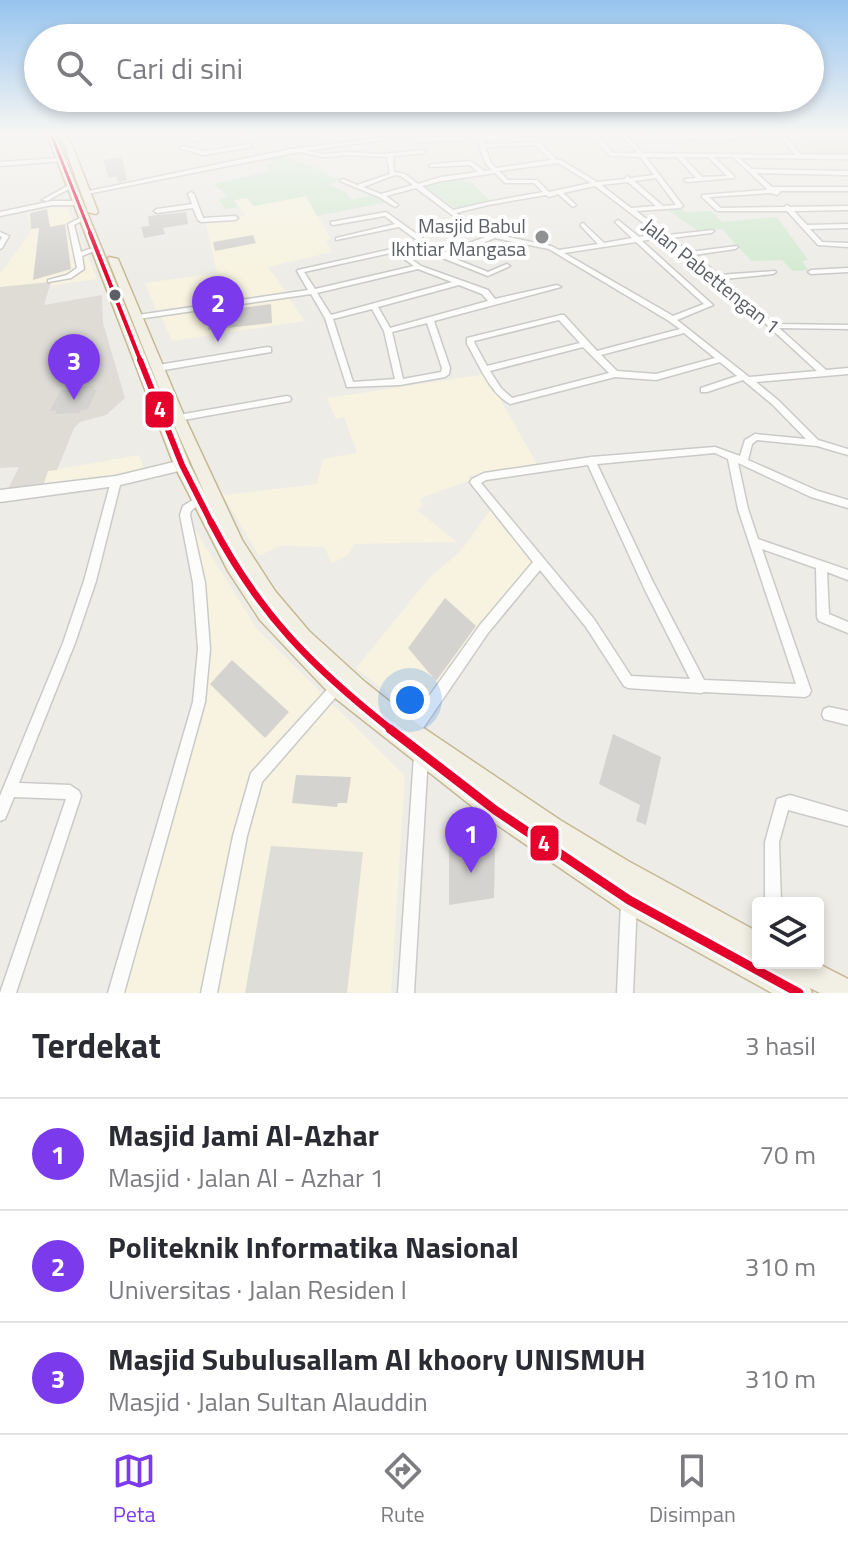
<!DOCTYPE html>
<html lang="id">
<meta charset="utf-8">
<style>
:root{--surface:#fff;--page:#f2f2f3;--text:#2b2b33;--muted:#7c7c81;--line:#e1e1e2;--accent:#7c3aed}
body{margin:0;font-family:"Titillium Web",sans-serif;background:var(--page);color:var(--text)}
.controls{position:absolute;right:24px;bottom:24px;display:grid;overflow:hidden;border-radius:8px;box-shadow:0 4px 12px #0003}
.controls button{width:72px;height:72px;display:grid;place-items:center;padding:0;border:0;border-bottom:2px solid var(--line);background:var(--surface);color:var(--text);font:40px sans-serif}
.you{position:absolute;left:410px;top:700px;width:28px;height:28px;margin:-20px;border:6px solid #fff;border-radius:50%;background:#1a73e8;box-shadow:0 0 0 12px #1a73e833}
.badge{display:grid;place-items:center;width:52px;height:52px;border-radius:50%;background:var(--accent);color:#fff;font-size:26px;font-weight:700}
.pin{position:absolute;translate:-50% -66px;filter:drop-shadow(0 2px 4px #0008)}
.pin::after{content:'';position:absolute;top:42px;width:28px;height:24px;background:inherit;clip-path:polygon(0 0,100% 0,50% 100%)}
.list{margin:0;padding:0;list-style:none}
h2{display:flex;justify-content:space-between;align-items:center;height:104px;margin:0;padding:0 32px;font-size:34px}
h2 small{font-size:26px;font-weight:400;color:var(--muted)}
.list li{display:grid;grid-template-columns:52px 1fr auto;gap:24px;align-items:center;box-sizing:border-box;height:112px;padding:0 32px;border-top:2px solid var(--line)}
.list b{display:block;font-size:30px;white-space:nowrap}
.list p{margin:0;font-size:26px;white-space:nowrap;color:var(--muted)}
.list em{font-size:26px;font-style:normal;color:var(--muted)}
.icon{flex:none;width:44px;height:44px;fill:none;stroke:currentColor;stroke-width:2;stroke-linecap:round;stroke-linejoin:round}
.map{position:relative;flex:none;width:848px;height:993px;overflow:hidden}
.search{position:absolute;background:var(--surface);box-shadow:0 4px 12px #0003;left:24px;right:24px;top:24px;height:88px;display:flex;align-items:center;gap:20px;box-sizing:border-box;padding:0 28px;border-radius:44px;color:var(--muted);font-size:30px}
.sheet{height:440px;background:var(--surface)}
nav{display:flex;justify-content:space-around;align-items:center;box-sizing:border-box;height:112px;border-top:2px solid var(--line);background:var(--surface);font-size:22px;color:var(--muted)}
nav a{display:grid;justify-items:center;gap:4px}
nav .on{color:var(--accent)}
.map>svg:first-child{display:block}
.commercial{fill:#f7f3e0}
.industrial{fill:#deddd8}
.education{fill:#dedcd5}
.green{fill:#d4ead2}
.building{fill:#d4d3d0}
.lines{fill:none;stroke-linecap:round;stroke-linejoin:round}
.minor-casing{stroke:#cacac9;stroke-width:3}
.secondary-casing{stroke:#c9c9c8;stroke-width:3}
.trunk-casing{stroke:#c5b893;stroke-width:3}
.minor{fill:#fcfcfb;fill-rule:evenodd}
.secondary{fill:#fcfcfb;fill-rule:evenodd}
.trunk{fill:#f2f0e4;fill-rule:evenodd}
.bus-1-far4-casing{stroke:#fff;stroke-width:6}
.bus-1-far3-casing{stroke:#fff;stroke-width:8}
.bus-1-far2-casing{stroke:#fff;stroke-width:12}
.bus-1-far1-casing{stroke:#fff;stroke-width:13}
.bus-1-casing{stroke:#fff;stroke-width:15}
.bus-1-far4{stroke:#e4002b;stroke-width:3}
.bus-1-far3{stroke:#e4002b;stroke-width:4}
.bus-1-far2{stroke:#e4002b;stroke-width:6}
.bus-1-far1{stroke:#e4002b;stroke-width:7}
.bus-1{stroke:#e4002b;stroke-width:9}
.poi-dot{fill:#8f9193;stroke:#fff;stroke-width:3}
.bus-dot{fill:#5c6066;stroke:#fff;stroke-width:3}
.labels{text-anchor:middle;stroke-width:8;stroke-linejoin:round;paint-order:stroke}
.far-poi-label{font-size:20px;fill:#5c6066;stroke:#fff;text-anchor:end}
.far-street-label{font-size:20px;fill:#5c6066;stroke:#fff}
.line-badge{stroke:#fff;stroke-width:3}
.badge-label{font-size:22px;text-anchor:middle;font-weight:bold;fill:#fff}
</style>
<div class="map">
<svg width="848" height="993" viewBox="0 0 848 993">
<rect width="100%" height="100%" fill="#edece7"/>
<g class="commercial">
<polygon points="306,196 331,239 326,241 332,252 268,267 287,293 156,310 145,283 217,273 206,224 246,216 234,200 247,198 255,206"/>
<polygon points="49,208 68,208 97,279 50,286 51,283 0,287 0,274 31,231 27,213"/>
<polygon points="289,298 305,321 172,341 161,316"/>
<polygon points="486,374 538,466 468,476 470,480 419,499 423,505 417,510 457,542 354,544 348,555 332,563 324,547 279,546 259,556 223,495 317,484 323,459 357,453 344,417 336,419 327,398"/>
<polygon points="139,455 144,468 122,474 43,486 48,471"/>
<polygon points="491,509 536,566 419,718 356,668 430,577 460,552"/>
<polygon points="186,515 257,629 405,776 391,993 118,993 210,655 211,632"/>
</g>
<polygon class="industrial" points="271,846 363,852 347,993 245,993"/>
<g class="education">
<polygon points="796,134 848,134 848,154 812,153"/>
<polygon points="51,282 44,305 102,295 103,323 125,398 106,415 80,422 74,428 57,470 48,471 43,486 8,489 19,467 0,468 0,287"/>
</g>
<g class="green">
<polygon points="281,155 328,173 326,176 341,179 329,185 346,192 352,200 376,194 388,202 317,216 306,196 254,206 247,198 234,200 238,207 225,209 219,200 228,196 213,184 270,171 266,165 274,163 269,157"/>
<polygon points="460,178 472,183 489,200 456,209 425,186"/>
<polygon points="681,208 685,212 711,211 722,222 777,217 808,260 802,261 808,270 793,271 782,260 751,261 722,229 697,230 666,209"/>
</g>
<g class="building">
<polygon points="122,157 127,180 118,182 116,176 109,178 103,160"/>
<polygon points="47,209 50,227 65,224 71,269 33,280 39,228 31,229 30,213"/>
<polygon points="186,212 188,224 163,228 165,234 144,238 141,227 149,226 148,216"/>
<polygon points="253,235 256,243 215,251 213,242"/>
<polygon points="271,304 272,323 208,330 210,312"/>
<polygon points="94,386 92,390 97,389 88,409 81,410 79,413 55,414 57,410 50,411 61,390 68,390 70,387"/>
<polygon points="445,598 476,626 436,681 408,648"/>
<polygon points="232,660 289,712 265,738 210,684"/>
<polygon points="613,734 661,757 646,825 636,821 640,805 599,784"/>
<polygon points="296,775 351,777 347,803 338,803 337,807 292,803"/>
<polygon points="449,844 495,848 494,898 449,905"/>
</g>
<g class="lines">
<g class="minor-casing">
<g id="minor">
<polygon points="34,134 39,134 40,135 37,137"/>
<polygon points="228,134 248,134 189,141 186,139"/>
<polygon points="270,134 275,134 277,137 272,138"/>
<path d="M 411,134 L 418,135 L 306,151 L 324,154 L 349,152 L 380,154 L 425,150 L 426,151 L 423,153 L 393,156 L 394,172 L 405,174 L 418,184 L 441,177 L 478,172 L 470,165 L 430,167 L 429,166 L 432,164 L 471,161 L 484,171 L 492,170 L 486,164 L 480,149 L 481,146 L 477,139 L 418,142 L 415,140 L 418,138 L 475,137 L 474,134 L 479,134 L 480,136 L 499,136 L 502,138 L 499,140 L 482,140 L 485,144 L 539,142 L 557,160 L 561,160 L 597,182 L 625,179 L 627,176 L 630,178 L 654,175 L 640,157 L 610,156 L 591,134 L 596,134 L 613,153 L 638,153 L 620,134 L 625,134 L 643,153 L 795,155 L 779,135 L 784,134 L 801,155 L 848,155 L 848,159 L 739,158 L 752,169 L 848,171 L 848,175 L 756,173 L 772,187 L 848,187 L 848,191 L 781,191 L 777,195 L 771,193 L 709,197 L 721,208 L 784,207 L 787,205 L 790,207 L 848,206 L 848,210 L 794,211 L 807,225 L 848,224 L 848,228 L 810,229 L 822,242 L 848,243 L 848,247 L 818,245 L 787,211 L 717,211 L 702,197 L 702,195 L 765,190 L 767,189 L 733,157 L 714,157 L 734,176 L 734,178 L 687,182 L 684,180 L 685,179 L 696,178 L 677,157 L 646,157 L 683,206 L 680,208 L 636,211 L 668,235 L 713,230 L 714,231 L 711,233 L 671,238 L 689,252 L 737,246 L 738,247 L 735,249 L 694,255 L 719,275 L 775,271 L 776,272 L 773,274 L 724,279 L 774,324 L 848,325 L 848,329 L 779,328 L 826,370 L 848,368 L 848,374 L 756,382 L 779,401 L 818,440 L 848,449 L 848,455 L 817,446 L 757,440 L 752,444 L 748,460 L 818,491 L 848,500 L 848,508 L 811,497 L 738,463 L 748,509 L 758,539 L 848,570 L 848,580 L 827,572 L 829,614 L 848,622 L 848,633 L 819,621 L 817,617 L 816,568 L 762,549 L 811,691 L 809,695 L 805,697 L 704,692 L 701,693 L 628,688 L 624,686 L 586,627 L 540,570 L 488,633 L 417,737 L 412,739 L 407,737 L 405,732 L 407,727 L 480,625 L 533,562 L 472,485 L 470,482 L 472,479 L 484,473 L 591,457 L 715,447 L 740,456 L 745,440 L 755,434 L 806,439 L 773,405 L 743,380 L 707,392 L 701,392 L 701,388 L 737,376 L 720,362 L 656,380 L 615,377 L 510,404 C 489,392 479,364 467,344 L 467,338 L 561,315 L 564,315 L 597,351 L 680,329 L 669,321 L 549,249 L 495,238 L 448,256 L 488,272 L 507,264 L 510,266 L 488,276 L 440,257 L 399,227 L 336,240 L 336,238 L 395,224 L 385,216 L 333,225 L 331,224 L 331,222 L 386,212 L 443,253 L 488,236 L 476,233 L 416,188 L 386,196 L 397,204 L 398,205 L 395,207 L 379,197 L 340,181 L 343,179 L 357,185 L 390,174 L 387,157 L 349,155 L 324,157 L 299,152 L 87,194 L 84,192 L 291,149 ZM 536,145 L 551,160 L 496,168 L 491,163 L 486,149 L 486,147 ZM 683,157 L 708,157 L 727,176 L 702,177 ZM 558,163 L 591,183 L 549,192 L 537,180 L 508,180 L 499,171 ZM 495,173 L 505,183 L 534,183 L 543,192 L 488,202 L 453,210 L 422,186 L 442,181 ZM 395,175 L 401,176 L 413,185 L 381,194 L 363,187 ZM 656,178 L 676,205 L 663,206 L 634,181 ZM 628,182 L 656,206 L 631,208 L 601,185 ZM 595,186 L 658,234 L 639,237 L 618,220 L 615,222 L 616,223 L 632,238 L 604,243 L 583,223 L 581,224 L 581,226 L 598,244 L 559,250 L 551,246 L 480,231 L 456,213 L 488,205 L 546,195 L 549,197 L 558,194 L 573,207 L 576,205 L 575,204 L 563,193 ZM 662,237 L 716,278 L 817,371 L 749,377 L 677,320 L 713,305 L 642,241 ZM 636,242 L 704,304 L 673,316 L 564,253 ZM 559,320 L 580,343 L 487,366 L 475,344 L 474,341 ZM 684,333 L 715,358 L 656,374 L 617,371 L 601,355 ZM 583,347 L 609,373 L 512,398 L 501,388 L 490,371 ZM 715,453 L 728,459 L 738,509 L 796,684 L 704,680 L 653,582 L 597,464 ZM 588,465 L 645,590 L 690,679 L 631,676 L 594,619 L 481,483 L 486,480 Z"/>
<polygon points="638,134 643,134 647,136 737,135 740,137 737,139 646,140"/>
<polygon points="250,144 252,147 204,155 179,148 182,146 204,151"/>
<polygon points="61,158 64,160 63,161 0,166 0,162"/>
<polygon points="69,185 74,186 47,201 42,200"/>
<polygon points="191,192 194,194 203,218 235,216 238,218 235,220 201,222 198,220 193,208 157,213 154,211 157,209 192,204 188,194"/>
<polygon points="52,201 78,201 81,203 78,205 52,205 0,216 0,212"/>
<polygon points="82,217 87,218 74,225 81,252 98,246 101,248 82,256 84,269 71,278 48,282 48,280 67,275 77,268 68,224"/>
<polygon points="0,232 9,236 2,248 0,249 0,241 2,237 0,236"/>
<path d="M 396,248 L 421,266 L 488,290 L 495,299 L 557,285 L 561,287 L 434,321 L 450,368 L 449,374 L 445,377 L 400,385 L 347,387 L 325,318 L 311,294 L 138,319 L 134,317 L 138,315 L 308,290 L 297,271 L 298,270 ZM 395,252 L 414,266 L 315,289 L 304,272 ZM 418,269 L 452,282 L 331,315 L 317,293 ZM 459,285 L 482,294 L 488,301 L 390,328 L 378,307 ZM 372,309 L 384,331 L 395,379 L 353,382 L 333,319 ZM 427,323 L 442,368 L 441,372 L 403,379 L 392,332 Z"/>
<polygon points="848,268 848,272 811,274 808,272 811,270"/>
<polygon points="268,347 271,348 271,352 158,371 154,368 158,365"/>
<polygon points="287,396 290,397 291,399 290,401 178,421 174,418 178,415"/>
<polygon points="116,477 121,481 96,581 75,643 19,783 70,785 79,791 81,796 16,993 0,993 66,799 14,797 5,819 0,821 0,796 63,643 84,581 111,481"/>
<polygon points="199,496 203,497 204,500 191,511 190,515 205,583 210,649 205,702 124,993 108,993 193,702 198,649 193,583 180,515 183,506"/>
<polygon points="337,681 341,683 343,687 341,691 262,782 247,836 217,993 201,993 233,836 251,773 333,683"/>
<polygon points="829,707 848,711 848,725 824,719 822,714 824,709"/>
<polygon points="421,749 426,751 428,756 414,993 398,993 414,756 416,751"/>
<polygon points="790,795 848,812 848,826 788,810 779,842 781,903 765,903 765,842 777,799"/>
<polygon points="629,894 635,896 637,902 633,993 617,993 621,902 623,896"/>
</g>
</g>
<g class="secondary-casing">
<polygon id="secondary" points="182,460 189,465 187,469 116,486 0,502 0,490 116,476"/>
</g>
<g class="trunk-casing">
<g id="trunk">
<polygon points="47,134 55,134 190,465 205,494 171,418 108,259 109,257 118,259 185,418 242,540 275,591 309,631 365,682 419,725 560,820 628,861 758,932 758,963 771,963 777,967 776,963 817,963 848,979 848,993 820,993 810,988 812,993 772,993 620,909 487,818 330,694 260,620 228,571 174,465"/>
<polygon points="56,134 64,134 72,145 98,212 96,214 88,212 64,145"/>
</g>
</g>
<use href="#minor" class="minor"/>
<use href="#secondary" class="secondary"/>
<use href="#trunk" class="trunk"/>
<g class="bus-1-far4-casing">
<polyline id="bus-1-far4" points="51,134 91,235"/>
</g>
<g class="bus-1-far3-casing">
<polyline id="bus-1-far3" points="90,233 141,362"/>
</g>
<g class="bus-1-far2-casing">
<polyline id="bus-1-far2" points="140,360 182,465 212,524"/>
</g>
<g class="bus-1-far1-casing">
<path id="bus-1-far1" d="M 211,522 C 259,614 312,667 393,731"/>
</g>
<g class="bus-1-casing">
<polyline id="bus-1" points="390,729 495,810 629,900 799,993"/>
</g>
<use href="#bus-1-far4" class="bus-1-far4"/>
<use href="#bus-1-far3" class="bus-1-far3"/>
<use href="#bus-1-far2" class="bus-1-far2"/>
<use href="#bus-1-far1" class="bus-1-far1"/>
<use href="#bus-1" class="bus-1"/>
</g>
<linearGradient id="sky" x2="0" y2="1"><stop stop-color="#96c4ee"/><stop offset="0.49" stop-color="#f7f6f4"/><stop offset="1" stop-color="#f7f6f4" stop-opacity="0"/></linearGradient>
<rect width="848" height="273" fill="url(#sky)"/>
<circle class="poi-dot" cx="542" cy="237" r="8"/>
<circle class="bus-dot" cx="115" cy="295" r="7"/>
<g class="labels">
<g class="far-poi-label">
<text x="526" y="233">Masjid Babul<tspan x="526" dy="23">Ikhtiar Mangasa</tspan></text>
</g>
<g class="far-street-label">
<text transform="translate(711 276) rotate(39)" y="7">Jalan Pabettengan 1</text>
</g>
</g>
<g class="line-badge">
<rect x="144" y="390" width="31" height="39" rx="8" fill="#e4002b"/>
<rect x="529" y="824" width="31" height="38" rx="8" fill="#e4002b"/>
</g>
<g class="badge-label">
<text x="160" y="417">4</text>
<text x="544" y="851">4</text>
</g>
</svg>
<div class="controls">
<button><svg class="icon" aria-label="layers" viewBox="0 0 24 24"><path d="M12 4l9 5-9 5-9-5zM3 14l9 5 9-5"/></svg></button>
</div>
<div class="you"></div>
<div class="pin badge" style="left:471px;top:873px">1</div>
<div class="pin badge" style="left:218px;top:342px">2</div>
<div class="pin badge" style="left:74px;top:400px">3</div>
<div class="search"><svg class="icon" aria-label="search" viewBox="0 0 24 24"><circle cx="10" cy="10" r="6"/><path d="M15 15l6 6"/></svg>Cari di sini</div>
</div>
<section class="sheet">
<h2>Terdekat<small>3 hasil</small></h2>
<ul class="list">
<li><span class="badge">1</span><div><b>Masjid Jami Al-Azhar</b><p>Masjid · Jalan Al - Azhar 1</p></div><em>70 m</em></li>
<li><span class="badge">2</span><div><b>Politeknik Informatika Nasional</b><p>Universitas · Jalan Residen I</p></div><em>310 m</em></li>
<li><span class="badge">3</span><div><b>Masjid Subulusallam Al khoory UNISMUH</b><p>Masjid · Jalan Sultan Alauddin</p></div><em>310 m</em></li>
</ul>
</section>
<nav>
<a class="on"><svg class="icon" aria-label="map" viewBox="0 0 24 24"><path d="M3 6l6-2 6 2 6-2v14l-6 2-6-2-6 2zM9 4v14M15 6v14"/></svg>Peta</a>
<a><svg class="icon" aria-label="directions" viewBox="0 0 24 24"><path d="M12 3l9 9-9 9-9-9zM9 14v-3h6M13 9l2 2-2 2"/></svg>Rute</a>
<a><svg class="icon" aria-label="saved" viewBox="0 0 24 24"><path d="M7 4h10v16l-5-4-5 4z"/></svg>Disimpan</a>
</nav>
